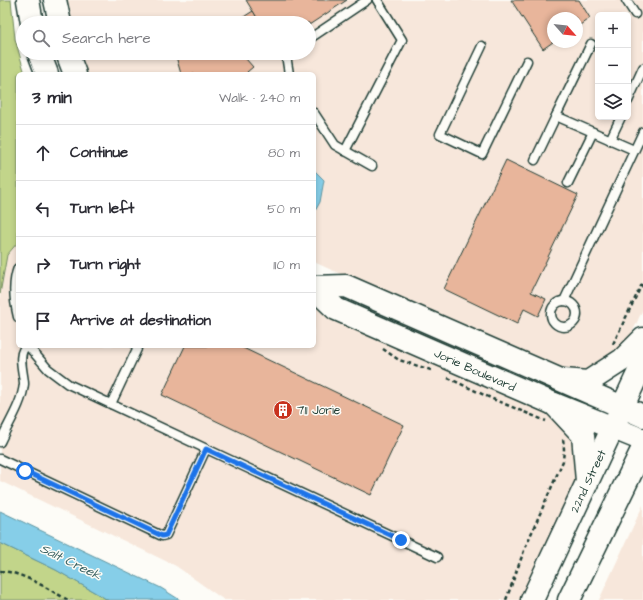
<!DOCTYPE html>
<meta charset="utf-8">
<style>
:root{--surface:#fff;--page:#f2f2f3;--text:#2b2b33;--muted:#7c7c81;--line:#e1e1e2}
body{margin:0;font-family:"Architects Daughter",sans-serif;background:var(--page);color:var(--text)}
.controls{position:absolute;right:12px;top:12px;display:grid;overflow:hidden;border-radius:6px;box-shadow:0 2px 6px #0003}
.controls button{width:36px;height:36px;display:grid;place-items:center;padding:0;border:0;border-bottom:1px solid var(--line);background:var(--surface);color:var(--text);font:20px sans-serif}
.compass{position:absolute;left:547px;top:12px;width:36px;height:36px;border-radius:50%;background:var(--surface);box-shadow:0 2px 6px #0003;rotate:117deg}
.stop{position:absolute;width:12px;height:12px;margin:-9px;border:3px solid #1a73e8;border-radius:50%;background:#fff}
.stop.end{background:#1a73e8;border-color:#fff;box-shadow:0 1px 4px #0008}
.list{margin:0;padding:0;list-style:none}
h2{display:flex;justify-content:space-between;align-items:center;height:52px;margin:0;padding:0 16px;font-size:17px}
h2 small{font-size:13px;font-weight:400;color:var(--muted)}
.list li{display:grid;grid-template-columns:26px 1fr auto;gap:12px;align-items:center;box-sizing:border-box;height:56px;padding:0 16px;border-top:1px solid var(--line)}
.list b{display:block;font-size:15px;white-space:nowrap}
.list em{font-size:13px;font-style:normal;color:var(--muted)}
.icon{flex:none;width:22px;height:22px;fill:none;stroke:currentColor;stroke-width:2;stroke-linecap:round;stroke-linejoin:round}
.map{position:relative;flex:none;width:643px;height:600px;overflow:hidden}
.search{position:absolute;background:var(--surface);box-shadow:0 2px 6px #0003;left:16px;top:16px;width:300px;height:44px;display:flex;align-items:center;gap:10px;box-sizing:border-box;padding:0 14px;border-radius:22px;color:var(--muted);font-size:15px}
.panel{position:absolute;background:var(--surface);box-shadow:0 2px 6px #0003;left:16px;top:72px;width:300px;height:276px;border-radius:6px}
.map>svg:first-child{display:block}
.built{fill:#f7e7db;fill-rule:evenodd}
.green{fill:#c2d58a;stroke:#70895f}
.water{fill:#86cee8;stroke:#5d94a0}
.building{fill:#e8b59b;stroke:#1f3d34}
.lines{fill:none;stroke-linecap:round;stroke-linejoin:round}
.lane-casing{stroke:#1f3d34;stroke-width:11}
.secondary-casing{stroke:#1f3d34;stroke-width:25}
.primary-casing{stroke:#1f3d34;stroke-width:25}
.path{stroke:#1f3d34;stroke-width:2.5;stroke-dasharray:4 3;stroke-linecap:butt}
.lane{stroke:#fdfcf7;stroke-width:8}
.secondary{stroke:#fdfcf7;stroke-width:22}
.primary{stroke:#fdfcf7;stroke-width:22}
.route{stroke:#1a73e8;stroke-width:5}
.labels{text-anchor:middle;stroke-width:3;stroke-linejoin:round;paint-order:stroke}
.street-label{font-size:12px;fill:#1f3d34;stroke:#fdfcf7}
.poi-label{font-size:12px;fill:#1f3d34;stroke:#fdfcf7;text-anchor:start}
.water-label{font-size:13px;font-style:italic;fill:#396161;stroke:#fdfcf7}
</style>
<div class="map">
<svg width="643" height="600" viewBox="0 0 643 600">
<rect width="100%" height="100%" fill="#fdfcf7"/>
<filter id="ink" filterUnits="userSpaceOnUse"><feTurbulence type="fractalNoise" baseFrequency=".025" numOctaves="2"/><feDisplacementMap in="SourceGraphic" scale="8" xChannelSelector="R" yChannelSelector="G"/><feConvolveMatrix kernelMatrix="1 2 1 2 8 2 1 2 1" color-interpolation-filters="sRGB"/></filter>
<g filter="url(#ink)">
<g class="built">
<path d="M 65,0 L 643,0 L 643,309 L 628,342 L 604,370 L 571,372 L 382,293 L 314,262 L 314,74 L 85,74 L 77,53 L 309,53 L 309,23 L 69,23 ZM 598,15 L 628,15 L 628,117 L 598,117 ZM 553,18 L 577,18 L 577,42 L 553,42 Z"/>
<polygon points="18,242 18,346 314,346 314,297 602,436 530,600 224,600 176,566 0,481 0,294 7,255"/>
<polygon points="643,505 643,600 599,600"/>
</g>
<g class="green">
<polygon points="0,0 11,0 15,39 25,74 18,74 18,242 7,255 0,294"/>
<polygon points="0,543 56,570 108,600 0,600"/>
</g>
<g class="water">
<polygon points="314,170 324,180 320,202 314,213"/>
<polygon points="0,511 161,588 180,600 108,600 56,570 0,543"/>
</g>
<g class="building">
<polygon points="246,0 347,0 309,25 309,23 260,23"/>
<polygon points="511,0 579,0 590,18 577,27 577,18 553,18 553,42 543,49"/>
<polygon points="253,11 260,23 234,23"/>
<polygon points="175,53 256,53 246,59 253,67 247,72 249,74 181,74"/>
<polygon points="506,160 578,195 531,292 546,299 538,316 524,309 517,324 444,289"/>
<polygon points="185,346 239,346 404,425 371,495 162,395"/>
</g>
<g class="lines">
<g class="lane-casing">
<g id="lane">
<polyline points="626,0 635,14"/>
<polyline points="309,39 367,0"/>
<polyline points="591,44 556,116 634,150"/>
<polyline points="482,46 440,134 482,154 527,61"/>
<polyline points="288,53 286,55 289,74"/>
<polyline points="628,101 643,68"/>
<polyline points="314,113 335,145 372,166"/>
<polyline points="610,140 621,117"/>
<polyline points="345,151 402,40 377,0"/>
<polyline points="535,160 556,116"/>
<polyline points="568,183 593,132"/>
<path d="M 18,268 C 12,284 14,301 18,317"/>
<circle cx="564" cy="314" r="13"/>
<polyline points="564,301 643,132"/>
<polyline points="28,346 48,369 68,384 437,557"/>
<polyline points="111,404 137,349 136,346"/>
<path d="M 0,442 C 8,424 22,404 24,384 C 24,374 16,352 27,346"/>
<polyline points="0,459 162,536 166,535 206,449"/>
</g>
</g>
<g class="secondary-casing">
<g id="secondary">
<polyline points="28,0 32,23"/>
<polyline points="55,0 60,23"/>
<polyline points="39,53 47,74"/>
<polyline points="67,53 75,74"/>
<polyline points="314,287 346,286 643,416"/>
<polyline points="314,288 336,309 554,404 643,440"/>
</g>
</g>
<g class="primary-casing">
<g id="primary">
<polyline points="563,380 588,382 622,360 643,339"/>
<polyline points="554,404 583,435 587,481"/>
<polyline points="532,600 643,363"/>
<polyline points="569,600 643,448"/>
</g>
</g>
<g class="path">
<polyline points="613,344 643,282"/>
<polyline points="383,349 399,360 431,370"/>
<polyline points="448,378 495,400 546,421"/>
<path d="M 0,571 C 23,572 48,589 68,600"/>
<polyline points="506,600 525,548 563,461 564,449 563,438"/>
</g>
<use href="#lane" class="lane"/>
<use href="#secondary" class="secondary"/>
<use href="#primary" class="primary"/>
</g>
</g>
<g class="lines" filter="url(#ink)">
<polyline class="route" points="25,471 162,536 166,535 206,449 401,540"/>
</g>
<defs>
<g id="building-disc" transform="scale(1)"><circle r="9.5" fill="#c8321e" stroke="#fdfcf7"/><path d="M-4-6H4V6H1V3H-1V6H-4ZM-2.5-4.3h1.7v1.8h-1.7ZM.8-4.3h1.7v1.8H.8ZM-2.5-1h1.7V.8h-1.7ZM.8-1h1.7V.8H.8Z" fill="#fff"/></g>
</defs>
<g fill-rule="evenodd">
<use href="#building-disc" x="283" y="410"/>
</g>
<g class="labels">
<g class="street-label">
<text transform="translate(475 370) rotate(24)" y="4">Jorie Boulevard</text>
<text transform="translate(588 481) rotate(-65)" y="4">22nd Street</text>
</g>
<g class="poi-label">
<text x="297" y="414">711 Jorie</text>
</g>
<g class="water-label">
<text transform="translate(71 561) rotate(26)" y="5">Salt Creek</text>
</g>
</g>
</svg>
<div class="controls">
<button>+</button>
<button>−</button>
<button><svg class="icon" aria-label="layers" viewBox="0 0 24 24"><path d="M12 4l9 5-9 5-9-5zM3 14l9 5 9-5"/></svg></button>
</div>
<svg class="compass" viewBox="-18 -18 36 36"><path d="M0-13l5 13h-10z" fill="#e53935"/><path d="M0 13l5-13h-10z" fill="#7c7c81"/></svg>
<div class="stop" style="left:25px;top:471px"></div>
<div class="stop end" style="left:401px;top:540px"></div>
<div class="search"><svg class="icon" aria-label="search" viewBox="0 0 24 24"><circle cx="10" cy="10" r="6"/><path d="M15 15l6 6"/></svg>Search here</div>
<section class="panel">
<h2>3 min<small>Walk · 240 m</small></h2>
<ul class="list">
<li><svg class="icon" aria-label="ahead" viewBox="0 0 24 24"><path d="M12 20V5M6 11l6-6 6 6"/></svg><div><b>Continue</b></div><em>80 m</em></li>
<li><svg class="icon" aria-label="left" viewBox="0 0 24 24"><path d="M17 20v-9H6M10 6l-5 5 5 5"/></svg><div><b>Turn left</b></div><em>50 m</em></li>
<li><svg class="icon" aria-label="right" viewBox="0 0 24 24"><path d="M7 20v-9h11M14 6l5 5-5 5"/></svg><div><b>Turn right</b></div><em>110 m</em></li>
<li><svg class="icon" aria-label="arrive" viewBox="0 0 24 24"><path d="M6 21V4h12l-3 4 3 4H6"/></svg><div><b>Arrive at destination</b></div></li>
</ul>
</section>
</div>
